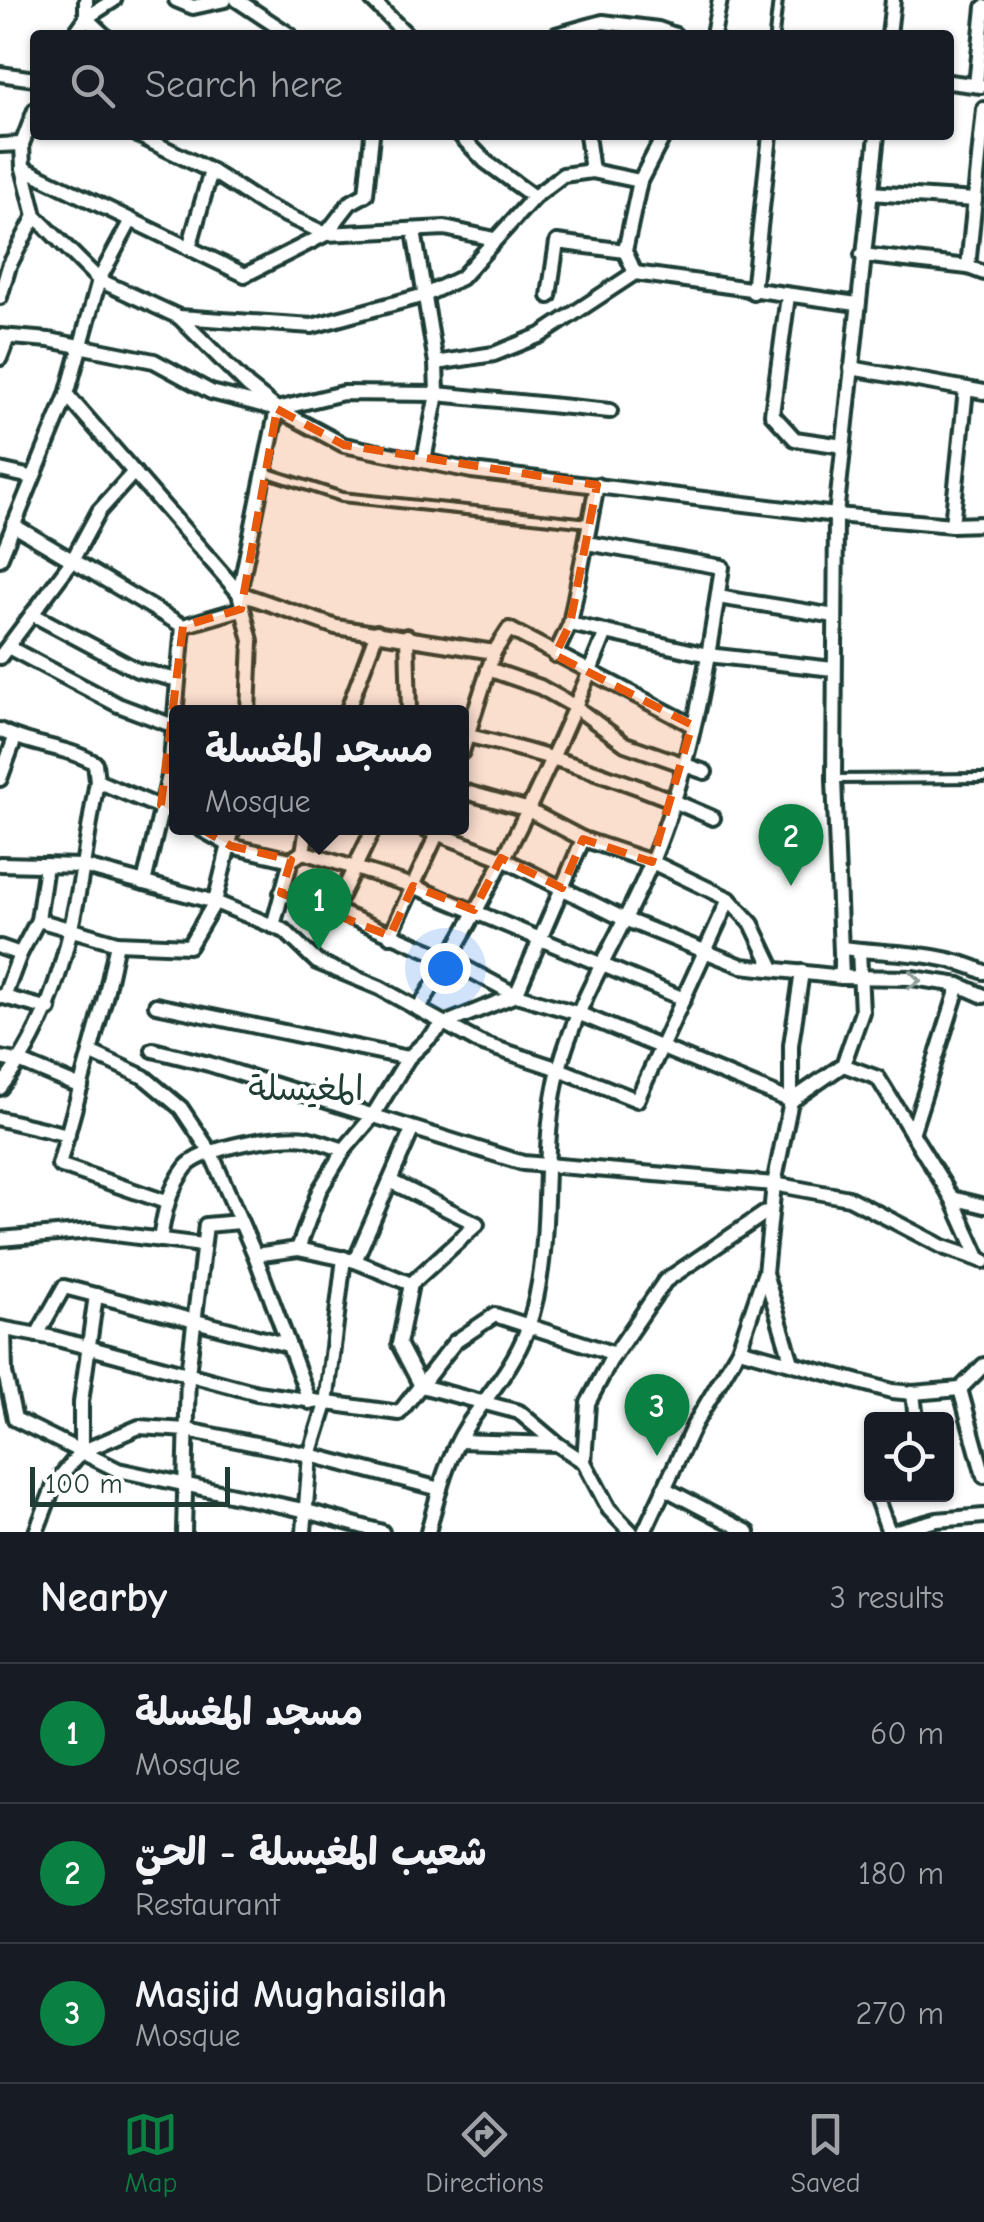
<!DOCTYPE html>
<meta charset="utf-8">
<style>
:root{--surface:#171b24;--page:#20242c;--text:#f1f3f6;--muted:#9ea1a6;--line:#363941;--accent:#0b8043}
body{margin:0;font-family:"Comic Neue","Playpen Sans Arabic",sans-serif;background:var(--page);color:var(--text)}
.controls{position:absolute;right:30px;bottom:30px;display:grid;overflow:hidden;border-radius:10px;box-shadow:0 2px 8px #0004}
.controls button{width:90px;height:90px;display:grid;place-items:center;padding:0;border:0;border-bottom:2px solid var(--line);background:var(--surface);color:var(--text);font:50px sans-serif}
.scale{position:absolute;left:30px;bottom:25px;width:200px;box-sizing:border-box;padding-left:10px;border:5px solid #1f3d34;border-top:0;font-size:28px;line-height:35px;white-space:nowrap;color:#1f3d34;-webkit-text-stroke:8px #fff;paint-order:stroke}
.you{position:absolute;left:445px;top:968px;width:35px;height:35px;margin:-25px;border:8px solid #fff;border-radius:50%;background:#1a73e8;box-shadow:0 0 0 15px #1a73e833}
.badge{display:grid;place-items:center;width:65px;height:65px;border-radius:50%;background:var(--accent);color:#fff;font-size:32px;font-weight:700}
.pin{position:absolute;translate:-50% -82px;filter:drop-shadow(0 2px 5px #0008)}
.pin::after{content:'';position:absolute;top:52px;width:35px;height:30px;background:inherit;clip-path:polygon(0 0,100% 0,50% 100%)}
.popup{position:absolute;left:169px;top:705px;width:300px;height:130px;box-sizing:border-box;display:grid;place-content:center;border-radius:10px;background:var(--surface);filter:drop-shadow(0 2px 8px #0005);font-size:32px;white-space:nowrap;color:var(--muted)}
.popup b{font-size:38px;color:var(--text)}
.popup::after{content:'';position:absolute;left:50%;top:100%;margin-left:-20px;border:20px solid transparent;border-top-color:var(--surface)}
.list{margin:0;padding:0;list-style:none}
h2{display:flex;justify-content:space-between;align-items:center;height:130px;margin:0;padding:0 40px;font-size:42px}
h2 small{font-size:32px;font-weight:400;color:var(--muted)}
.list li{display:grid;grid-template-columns:65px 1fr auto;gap:30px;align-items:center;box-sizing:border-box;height:140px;padding:0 40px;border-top:2px solid var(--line)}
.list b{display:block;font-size:38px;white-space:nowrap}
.list p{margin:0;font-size:32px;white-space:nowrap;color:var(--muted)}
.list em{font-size:32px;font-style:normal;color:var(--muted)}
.icon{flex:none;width:55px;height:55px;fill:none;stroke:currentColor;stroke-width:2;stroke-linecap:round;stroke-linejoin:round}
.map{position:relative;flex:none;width:984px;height:1532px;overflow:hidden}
.search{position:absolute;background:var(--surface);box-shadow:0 2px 8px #0004;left:30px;right:30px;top:30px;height:110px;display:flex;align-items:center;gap:25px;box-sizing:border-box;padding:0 35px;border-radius:10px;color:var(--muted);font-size:38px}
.sheet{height:550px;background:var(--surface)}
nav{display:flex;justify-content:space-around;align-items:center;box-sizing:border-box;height:140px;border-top:2px solid var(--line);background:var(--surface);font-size:28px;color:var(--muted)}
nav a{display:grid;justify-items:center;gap:5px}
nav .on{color:var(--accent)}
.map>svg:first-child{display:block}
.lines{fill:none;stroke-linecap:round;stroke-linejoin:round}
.lane-casing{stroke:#1f3d34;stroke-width:14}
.street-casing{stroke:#1f3d34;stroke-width:20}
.lane{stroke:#fff;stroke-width:6}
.street{stroke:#fff;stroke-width:12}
.oneway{stroke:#8f9e9a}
.marked{fill:#e8590c;fill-opacity:0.2;stroke:#e8590c;stroke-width:8;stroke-dasharray:20 12;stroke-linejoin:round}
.labels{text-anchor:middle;stroke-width:8;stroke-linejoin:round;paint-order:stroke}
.neighbourhood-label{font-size:35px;fill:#1f3d34;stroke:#fff}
</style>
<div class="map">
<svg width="984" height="1532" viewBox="0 0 984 1532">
<rect width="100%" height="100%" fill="#fff"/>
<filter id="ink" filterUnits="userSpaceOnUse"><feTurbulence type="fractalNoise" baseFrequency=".01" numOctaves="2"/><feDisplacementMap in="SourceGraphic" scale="20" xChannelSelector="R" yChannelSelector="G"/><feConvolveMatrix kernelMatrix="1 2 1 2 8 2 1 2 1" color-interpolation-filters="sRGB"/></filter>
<g filter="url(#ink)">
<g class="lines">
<g class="lane-casing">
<g id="lane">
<polyline points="774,35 778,0"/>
<polyline points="265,472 342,497 589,523"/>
<polyline points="835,779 984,778"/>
</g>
</g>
<g class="street-casing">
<g id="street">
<polyline points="86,0 86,18 104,35"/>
<polyline points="176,0 193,7 225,0"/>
<polyline points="237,0 290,35"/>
<polyline points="372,0 407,35"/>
<polyline points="74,35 86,18 114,0"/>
<polyline points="556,35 603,22 658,29 675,35"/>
<polyline points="713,35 720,0"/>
<polyline points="889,35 893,0"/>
<polyline points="0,74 35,79"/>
<polyline points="949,82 981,86"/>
<polyline points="976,85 984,7"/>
<polyline points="35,110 22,144 23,168 35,216 99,280 179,317 312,326 425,295 461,278 534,197 563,175 592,171 640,181"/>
<polyline points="138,135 211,171 264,205 326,234 445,228 494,239"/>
<polyline points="460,135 486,162 534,197"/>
<polyline points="587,135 592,171"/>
<polyline points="664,135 640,181 625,251 635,273 857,304"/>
<polyline points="0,145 22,144"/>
<polyline points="23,168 245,275 326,234 350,203 366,194 372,135"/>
<polyline points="870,193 975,200"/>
<polyline points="414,231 436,363 437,394 424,460"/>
<polyline points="189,248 211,171"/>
<polyline points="862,255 968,267 984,273"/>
<polyline points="968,267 984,109"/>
<polyline points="753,292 770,135"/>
<polyline points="549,296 557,242 625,251"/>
<polyline points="788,296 772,414 795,439 843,446"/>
<polyline points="0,297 9,266 35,216"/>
<polyline points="179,317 248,386 277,409 344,445 472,471 836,515 952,525 984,524"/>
<polyline points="0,336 49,340 154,361 211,392 277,409 343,393 437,394 610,411"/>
<polyline points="0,358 8,337"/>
<polyline points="436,363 494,354 541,335 635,273"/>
<polyline points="851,368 984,392"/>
<polyline points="67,395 239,593 336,627 494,652"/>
<polyline points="0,470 31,477"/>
<polyline points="13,525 183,626 241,609"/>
<polyline points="952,525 966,389"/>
<polyline points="0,559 67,395 99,280 131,220"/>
<polyline points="718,597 835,616"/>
<polyline points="32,614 137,670 178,680"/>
<polyline points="570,624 708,655 833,669"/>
<polyline points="407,636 409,712"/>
<polyline points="8,647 118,705 174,726"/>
<polyline points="555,655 570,624 597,485"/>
<polyline points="0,657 72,561 99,511 134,472"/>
<polyline points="488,669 540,687 574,706 625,744 705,772"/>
<polyline points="248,712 251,641 239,593 277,409"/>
<polyline points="347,712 377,632"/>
<path d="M 0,730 C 30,746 66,746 95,763 L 97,781 C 78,887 70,1002 0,1088"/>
<path d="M 465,735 C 551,755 633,782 713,818"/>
<polyline points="462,752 494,652 509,629 692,725"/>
<polyline points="0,779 15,738"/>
<polyline points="97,781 176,814"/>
<polyline points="462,791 526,809 583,839 652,862 729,899 752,924 773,968"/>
<polyline points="199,828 231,846 291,860"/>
<polyline points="423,828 501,858 624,919 742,966 842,977 912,978 959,985 984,996"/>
<polyline points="303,852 413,886 684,999"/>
<polyline points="0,864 82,866 215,902 285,931 317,962 380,988 480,1043 559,1069 637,1100 729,899"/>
<polyline points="144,883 170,772 183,626"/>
<polyline points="281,893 334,910 449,959 516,995 580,1014 791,1101 843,1065 878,1078 952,1198 980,1260"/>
<polyline points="334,910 374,828"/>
<polyline points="38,920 117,943 189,946 215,902 233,828"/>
<polyline points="273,926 291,860 303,852 307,828"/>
<polyline points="390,936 439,830"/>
<polyline points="117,943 106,994 59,1165 166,1202"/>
<polyline points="0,947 20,954"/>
<path d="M 842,948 C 888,954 941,951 984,972"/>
<polyline points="842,977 834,779 836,515 877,135"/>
<polyline points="0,996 49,1009"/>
<polyline points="4,997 20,954 38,920 46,865"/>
<polyline points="156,1005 408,1058"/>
<path d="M 419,1008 C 492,892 555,759 606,632"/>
<polyline points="153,1050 209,1064 523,1163 774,1184 849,1198 943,1247 984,1261"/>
<polyline points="90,1052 144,1077 181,1108 211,1153 255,1255 310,1402"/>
<polyline points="0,1058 21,1062 81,1087"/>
<polyline points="843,1065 862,1012 859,950"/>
<polyline points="0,1119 68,1135"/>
<polyline points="912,1134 959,985"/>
<polyline points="952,1198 984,1206"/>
<polyline points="0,1239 91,1231 202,1245"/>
<path d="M 160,1240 C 164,1213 169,1189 186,1167 C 202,1147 282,1134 306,1138 C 319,1141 332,1146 344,1150"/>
<polyline points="298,1249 319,1191 344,1150 372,1117 408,1058 444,1024 516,995 583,839"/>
<polyline points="255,1255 298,1249 355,1261 411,1284 477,1224 390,1181"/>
<polyline points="355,1261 412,1130"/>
<polyline points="411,1284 399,1344 421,1386 519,1412 557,1444"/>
<polyline points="0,1328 54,1338 257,1393 399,1413 455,1342 495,1315 615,1354"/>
<polyline points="4,1329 5,1373 15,1419 118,1470 303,1510 382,1532"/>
<polyline points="37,1335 64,1287 288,1345"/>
<polyline points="739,1349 892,1391 913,1393"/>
<polyline points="792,1363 765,1273 774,1184 791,1101 791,1045 802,972"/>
<polyline points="960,1389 984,1476"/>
<polyline points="916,1420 913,1393 960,1389 984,1365"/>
<polyline points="459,1441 557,1444 584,1462 609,1509 631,1532"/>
<polyline points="81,1452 81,1402 96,1295"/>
<polyline points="584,1462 588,1403 610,1361 665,1281 771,1209"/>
<polyline points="664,1488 748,1532"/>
<polyline points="875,1494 889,1532"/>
<polyline points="36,1532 55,1483 81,1452 139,1427 187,1430 310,1455 440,1489"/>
<polyline points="184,1532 188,1374 206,1225 240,1222"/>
<polyline points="304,1532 310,1455 326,1404 344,1258"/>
<path d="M 428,1532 C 438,1495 446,1459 467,1426 C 488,1394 513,1368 527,1330 C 557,1246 537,1155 559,1069 C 578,996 624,930 652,861 C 690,771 708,664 722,567 L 587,543"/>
<polyline points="644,1532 694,1425 739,1349 764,1275"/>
<polyline points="893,1532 937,1520 984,1516"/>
</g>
</g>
<use href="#lane" class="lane"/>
<use href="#street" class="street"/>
</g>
<defs><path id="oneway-chevron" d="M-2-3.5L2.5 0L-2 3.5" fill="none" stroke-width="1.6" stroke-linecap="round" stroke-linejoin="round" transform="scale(2.5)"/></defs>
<use class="oneway" href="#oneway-chevron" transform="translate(914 980) rotate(6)"/>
</g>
<path class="marked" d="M 277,409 L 344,445 L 597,485 L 570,624 L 555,655 L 692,725 L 652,862 L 583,839 L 562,888 L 501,858 L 474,910 L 413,886 L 390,936 L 281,893 L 291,860 L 231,846 L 161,805 L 183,626 L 241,609 Z"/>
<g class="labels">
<g class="neighbourhood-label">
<text x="306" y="1100">المغيسلة</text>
</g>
</g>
</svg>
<div class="controls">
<button><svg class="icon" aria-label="locate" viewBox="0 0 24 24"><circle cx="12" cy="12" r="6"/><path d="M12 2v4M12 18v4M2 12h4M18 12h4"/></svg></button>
</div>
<div class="scale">100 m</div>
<div class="you"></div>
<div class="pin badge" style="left:319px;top:950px">1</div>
<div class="popup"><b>مسجد المغسلة</b>Mosque</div>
<div class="pin badge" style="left:791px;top:886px">2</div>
<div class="pin badge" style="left:657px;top:1456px">3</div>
<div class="search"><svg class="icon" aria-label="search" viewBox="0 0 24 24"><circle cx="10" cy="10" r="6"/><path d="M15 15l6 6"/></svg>Search here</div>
</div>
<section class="sheet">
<h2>Nearby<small>3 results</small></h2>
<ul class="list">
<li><span class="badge">1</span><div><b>مسجد المغسلة</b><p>Mosque</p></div><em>60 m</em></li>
<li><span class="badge">2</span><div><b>شعيب المغيسلة - الحيّ</b><p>Restaurant</p></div><em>180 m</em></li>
<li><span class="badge">3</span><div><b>Masjid Mughaisilah</b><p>Mosque</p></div><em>270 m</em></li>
</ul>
</section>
<nav>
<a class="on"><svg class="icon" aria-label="map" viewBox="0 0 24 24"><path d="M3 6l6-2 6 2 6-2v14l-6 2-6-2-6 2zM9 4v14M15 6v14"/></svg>Map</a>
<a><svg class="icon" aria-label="directions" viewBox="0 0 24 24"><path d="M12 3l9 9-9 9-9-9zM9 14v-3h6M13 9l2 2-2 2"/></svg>Directions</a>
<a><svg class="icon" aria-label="saved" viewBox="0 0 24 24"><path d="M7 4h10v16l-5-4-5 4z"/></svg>Saved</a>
</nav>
